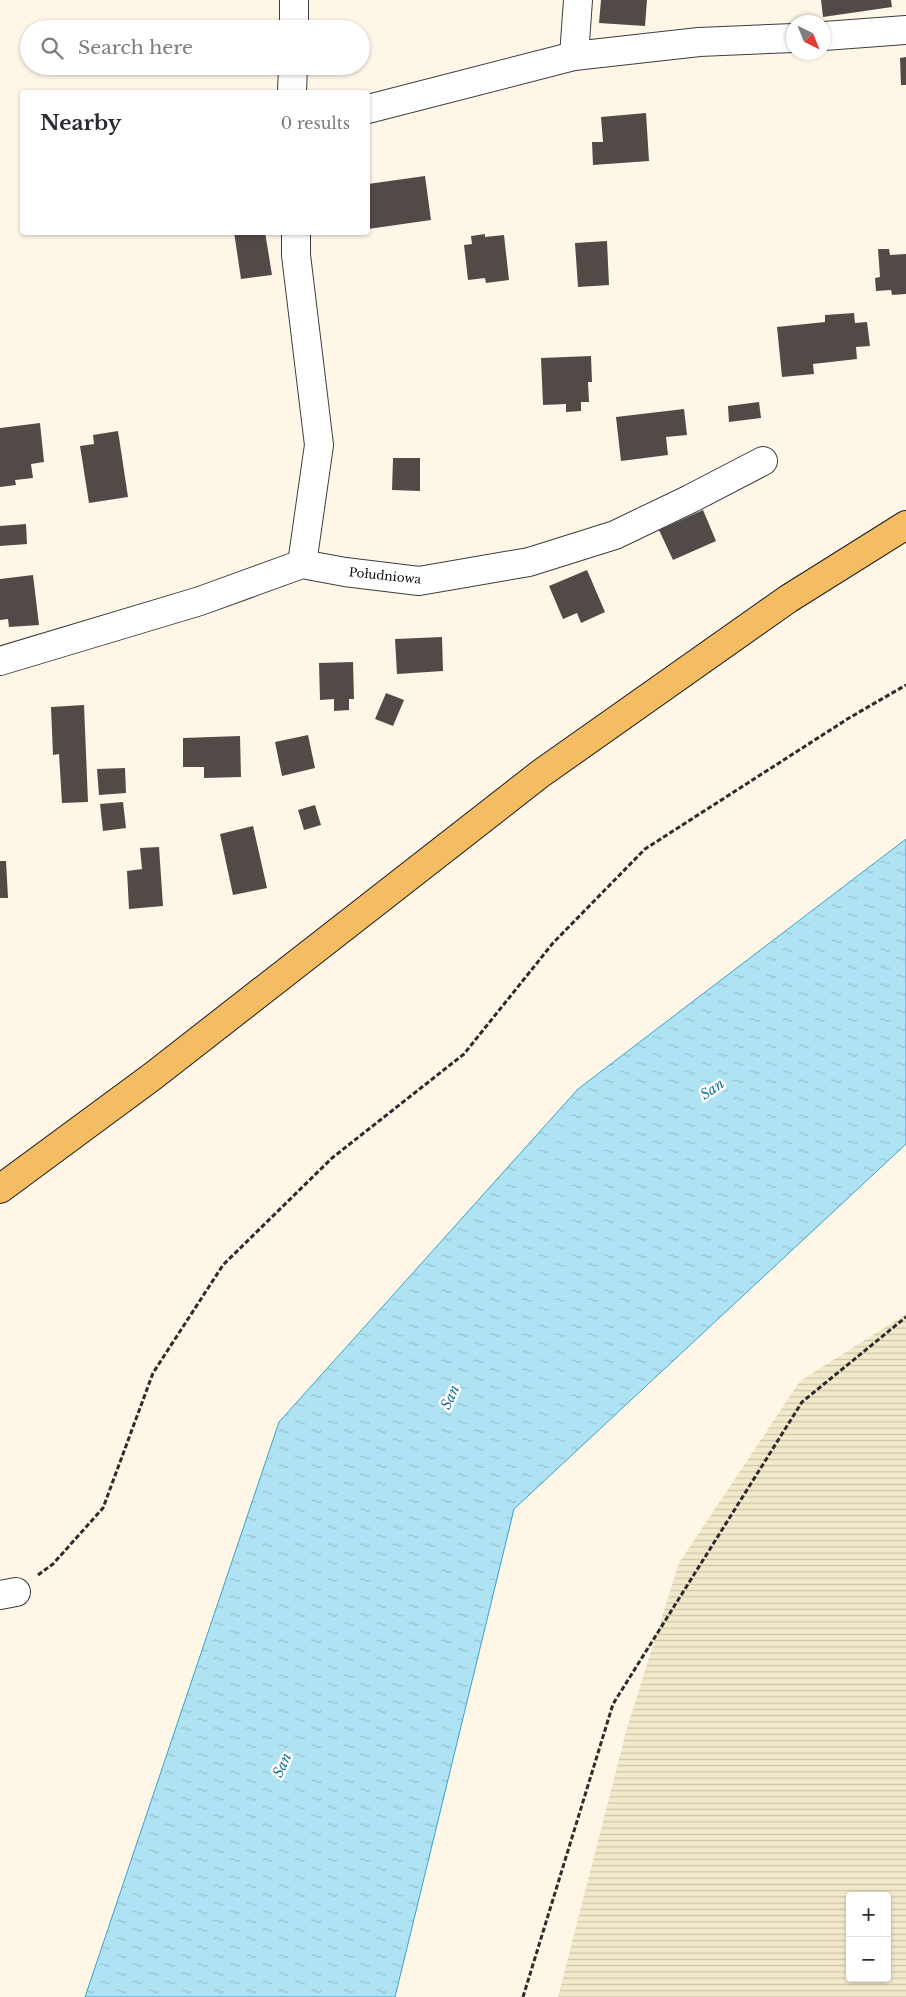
<!DOCTYPE html>
<meta charset="utf-8">
<style>
:root{--surface:#fff;--page:#f2f2f3;--text:#2b2b33;--muted:#7c7c81;--line:#e1e1e2}
body{margin:0;font-family:"Libre Baskerville",serif;background:var(--page);color:var(--text)}
.controls{position:absolute;right:15px;bottom:15px;display:grid;overflow:hidden;border-radius:5px;box-shadow:0 1px 4px #0004}
.controls button{width:45px;height:45px;display:grid;place-items:center;padding:0;border:0;border-bottom:1px solid var(--line);background:var(--surface);color:var(--text);font:25px sans-serif}
.compass{position:absolute;left:786px;top:15px;width:45px;height:45px;border-radius:50%;background:var(--surface);box-shadow:0 1px 4px #0004;rotate:137deg}
.list{margin:0;padding:0;list-style:none}
h2{display:flex;justify-content:space-between;align-items:center;height:65px;margin:0;padding:0 20px;font-size:21px}
h2 small{font-size:16px;font-weight:400;color:var(--muted)}
.icon{flex:none;width:28px;height:28px;fill:none;stroke:currentColor;stroke-width:2;stroke-linecap:round;stroke-linejoin:round}
.map{position:relative;flex:none;width:906px;height:1997px;overflow:hidden}
.search{position:absolute;background:var(--surface);box-shadow:0 1px 4px #0004;left:20px;top:20px;width:350px;height:55px;display:flex;align-items:center;gap:12px;box-sizing:border-box;padding:0 18px;border-radius:28px;color:var(--muted);font-size:19px}
.panel{position:absolute;background:var(--surface);box-shadow:0 1px 4px #0004;left:20px;top:90px;width:350px;height:145px;border-radius:5px}
.map>svg:first-child{display:block}
.farmland{fill:url(#farmland-rules);fill-rule:evenodd}
.water{fill:url(#water-ripples);stroke:#39a3c7}
.building{fill:#524a47}
.lines{fill:none;stroke-linecap:round;stroke-linejoin:round}
.minor-casing{stroke:#3d3d3d;stroke-width:30}
.major-casing{stroke:#1b1b1b;stroke-width:30}
.path{stroke:#2c2c2c;stroke-width:3;stroke-dasharray:5 2.5;stroke-linecap:butt}
.minor{stroke:#fff;stroke-width:28}
.major{stroke:#f4bc63;stroke-width:28}
.labels{text-anchor:middle;stroke-width:5;stroke-linejoin:round;paint-order:stroke}
.street-label{font-size:12px;fill:#0a0a0a;stroke:#fff}
.water-label{font-size:14px;font-style:italic;fill:#1a7196;stroke:#fff}
</style>
<div class="map">
<svg width="906" height="1997" viewBox="0 0 906 1997">
<defs>
<pattern id="farmland-rules" width="6" height="5" patternUnits="userSpaceOnUse" patternTransform="scale(1.25)"><rect width="6" height="5" fill="#f2e9ca"/><path d="M0 2.5h6" fill="none" stroke="#cec6ac"/></pattern>
<pattern id="water-ripples" width="26" height="14" patternUnits="userSpaceOnUse" patternTransform="scale(1.25)"><rect width="26" height="14" fill="#afe3f3"/><path d="M2 4q2-2 4 0t4 0M15 11q2-2 4 0t4 0" fill="none" stroke="#95c1cf"/></pattern>
</defs>
<rect width="100%" height="100%" fill="#fef7e8"/>
<path class="farmland" d="M 906,1314 L 906,1997 L 558,1997 L 627,1728 L 679,1563 L 800,1381 ZM 850,1896 L 887,1896 L 887,1978 L 850,1978 Z"/>
<polygon class="water" points="906,839 906,1144 514,1509 395,1997 85,1997 279,1422 578,1089"/>
<g class="building">
<polygon points="601,0 647,0 645,26 599,23"/>
<polygon points="821,0 891,0 892,7 823,17"/>
<polygon points="906,57 906,85 901,85 900,58"/>
<polygon points="646,113 649,161 593,165 592,142 603,142 601,117"/>
<polygon points="425,176 431,220 368,229 368,184"/>
<polygon points="234,232 265,232 272,275 241,279"/>
<polygon points="485,234 485,237 504,235 509,280 486,283 485,278 468,280 464,245 472,244 471,236"/>
<polygon points="607,241 609,285 578,287 575,243"/>
<polygon points="878,249 889,249 890,255 906,254 906,294 892,295 891,290 876,291 875,278 880,277"/>
<polygon points="854,313 855,323 867,322 870,346 856,347 857,359 813,364 814,374 782,377 777,327 825,322 825,315"/>
<polygon points="591,356 592,382 588,382 589,402 581,402 581,411 566,412 566,404 543,405 541,358"/>
<polygon points="759,402 761,418 729,422 728,406"/>
<polygon points="684,409 687,435 666,437 668,455 621,461 616,417"/>
<polygon points="40,423 44,462 31,464 33,478 15,480 16,485 0,487 0,428"/>
<polygon points="118,431 128,497 89,503 80,446 94,444 93,435"/>
<polygon points="393,458 420,458 420,491 392,490"/>
<polygon points="703,510 716,541 673,560 659,530"/>
<polygon points="26,524 27,544 0,546 0,526"/>
<polygon points="587,570 605,612 581,623 577,613 563,619 549,586"/>
<polygon points="33,575 39,625 9,627 8,619 0,620 0,579"/>
<polygon points="442,637 443,671 397,674 395,639"/>
<polygon points="353,662 354,699 349,699 349,710 334,711 334,699 320,700 319,663"/>
<polygon points="386,693 404,700 393,726 375,719"/>
<polygon points="84,705 88,802 62,803 59,754 53,755 51,707"/>
<polygon points="308,735 315,768 282,776 275,742"/>
<polygon points="240,736 241,777 204,778 204,767 183,767 183,738"/>
<polygon points="125,768 126,793 99,795 97,769"/>
<polygon points="123,802 126,828 103,831 100,804"/>
<polygon points="315,805 321,825 304,830 298,810"/>
<polygon points="253,826 267,888 233,895 220,834"/>
<polygon points="159,847 163,906 129,909 127,871 142,869 140,848"/>
<polygon points="0,861 6,861 8,898 0,898"/>
</g>
<g class="lines">
<g class="minor-casing">
<g id="minor">
<polyline points="294,29 294,0"/>
<polyline points="824,36 906,30"/>
<polyline points="574,56 578,0"/>
<polyline points="292,92 293,66"/>
<polyline points="368,109 574,56 699,42 794,38"/>
<polyline points="296,232 296,255 319,445 302,564"/>
<polyline points="0,661 200,601 302,564 345,572 419,581 529,562 615,535 690,499 763,461"/>
<polyline points="0,1595 16,1592"/>
</g>
</g>
<g class="major-casing">
<polyline id="major" points="0,1189 153,1076 540,774 788,599 906,525"/>
</g>
<g class="path">
<polyline points="38,1575 53,1564 103,1508 153,1373 223,1265 332,1158 464,1054 553,943 645,849 849,718 906,685"/>
<polyline points="523,1997 613,1704 802,1402 906,1317"/>
</g>
<use href="#minor" class="minor"/>
<use href="#major" class="major"/>
</g>
<g class="labels">
<g class="street-label">
<text transform="translate(385 576) rotate(6)" y="4">Południowa</text>
</g>
<g class="water-label">
<text transform="translate(712 1089) rotate(-34)" y="5">San</text>
<text transform="translate(450 1397) rotate(-65)" y="5">San</text>
<text transform="translate(282 1765) rotate(-65)" y="5">San</text>
</g>
</g>
</svg>
<div class="controls">
<button>+</button>
<button>−</button>
</div>
<svg class="compass" viewBox="-18 -18 36 36"><path d="M0-13l5 13h-10z" fill="#e53935"/><path d="M0 13l5-13h-10z" fill="#7c7c81"/></svg>
<div class="search"><svg class="icon" aria-label="search" viewBox="0 0 24 24"><circle cx="10" cy="10" r="6"/><path d="M15 15l6 6"/></svg>Search here</div>
<section class="panel">
<h2>Nearby<small>0 results</small></h2>
<ul class="list">
</ul>
</section>
</div>
